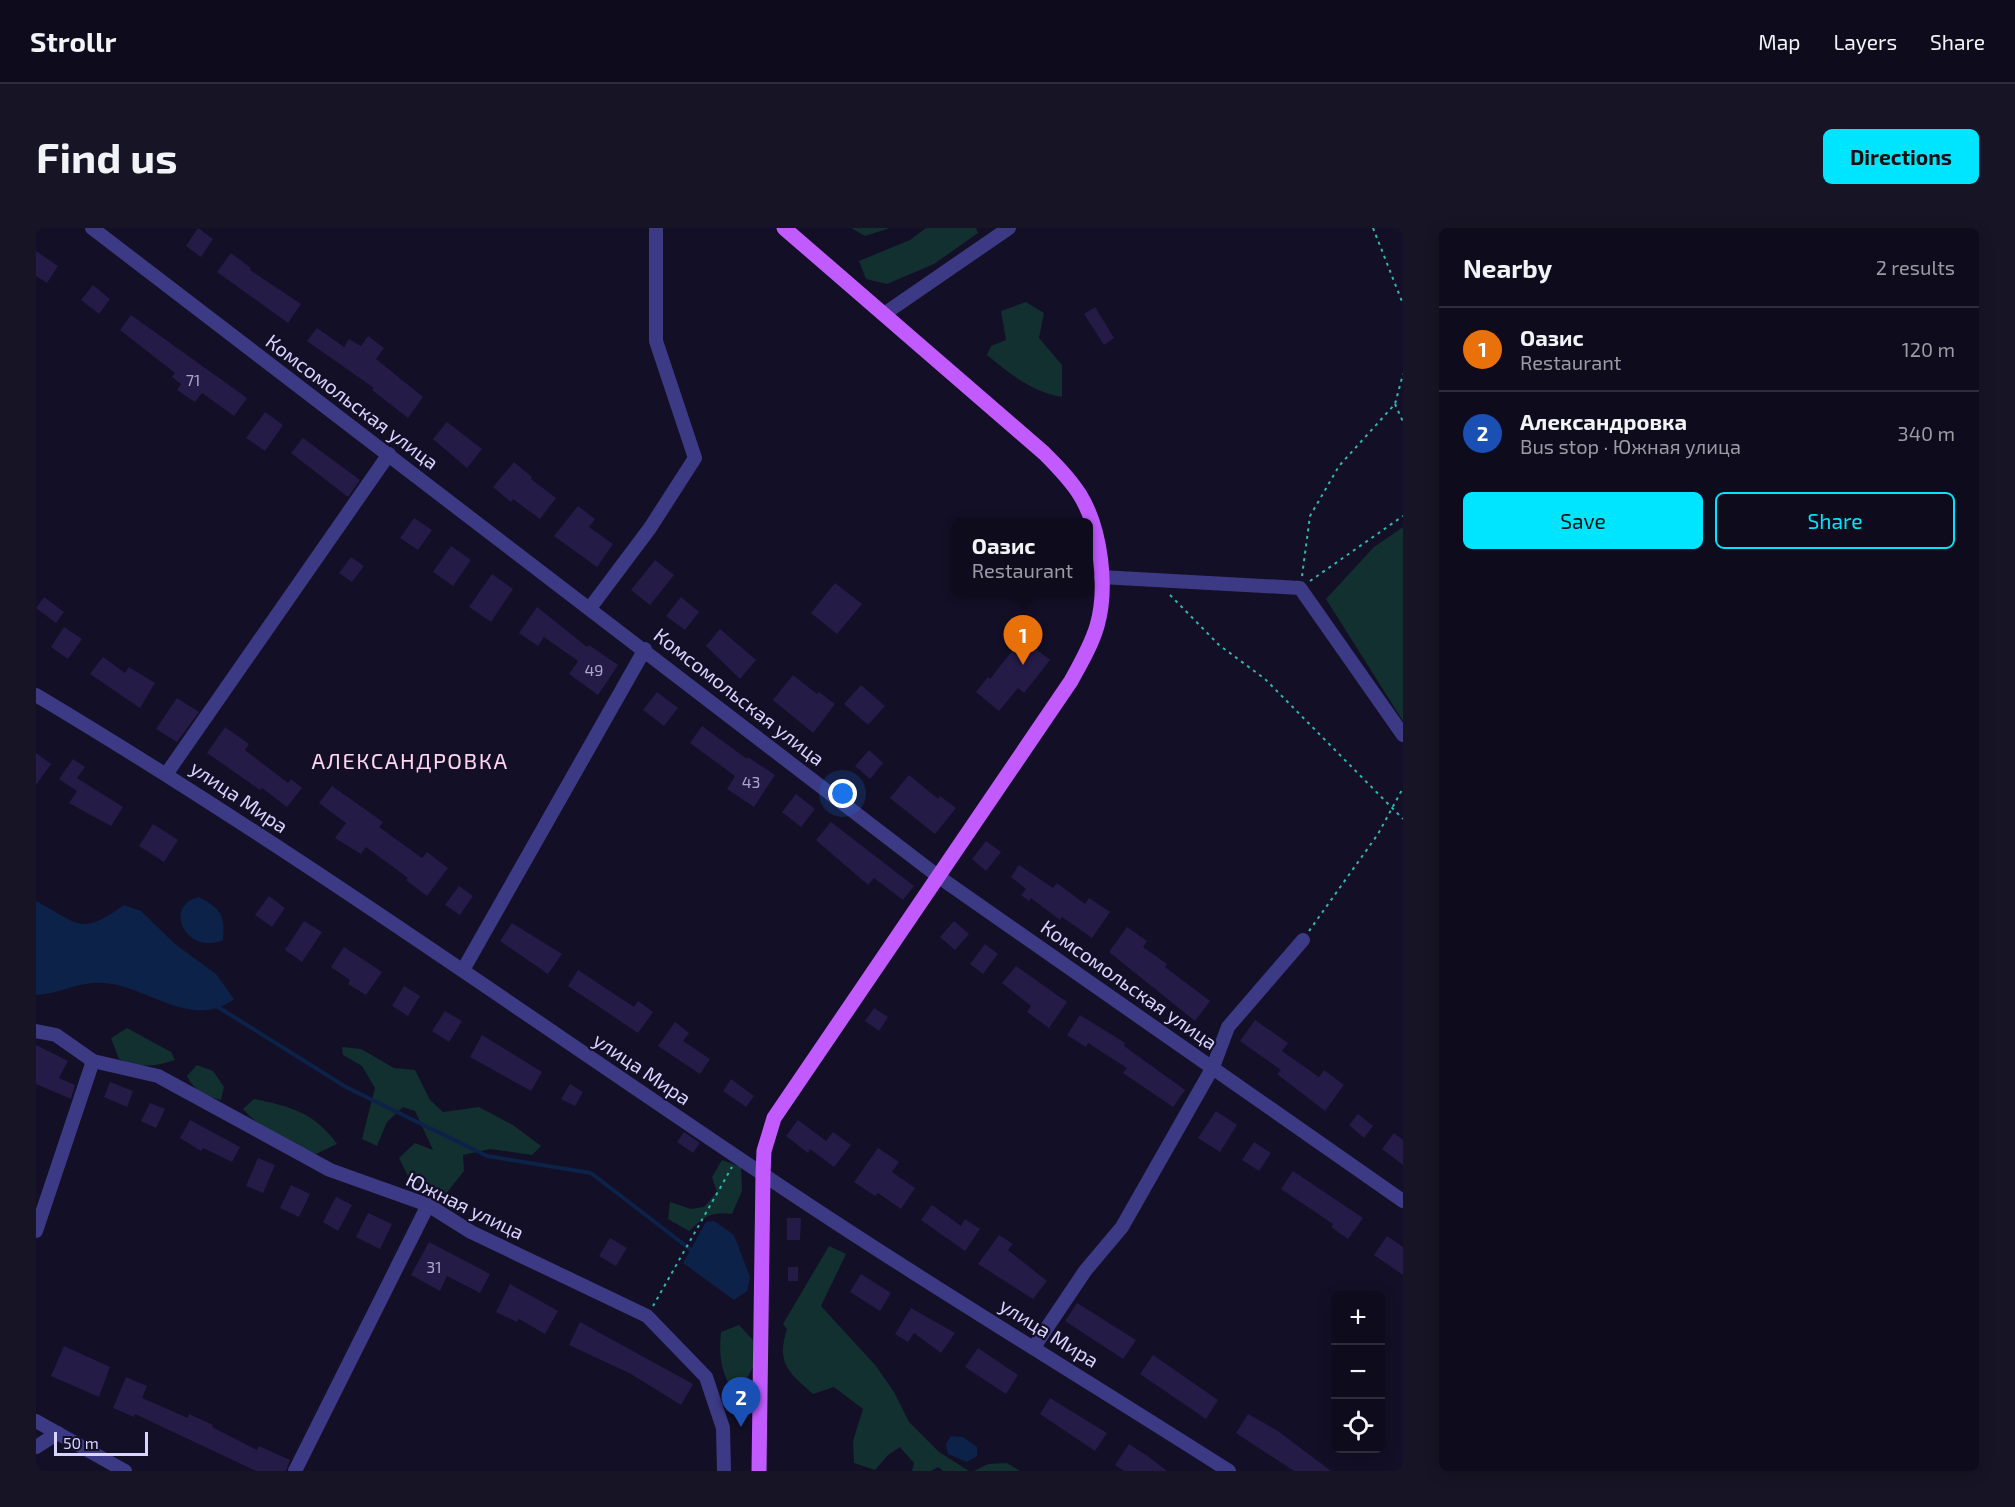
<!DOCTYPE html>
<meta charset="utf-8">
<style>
:root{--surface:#0e0b1c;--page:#171425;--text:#f1f3f6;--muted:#9b9ba3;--line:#2e2b3b;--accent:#00e5ff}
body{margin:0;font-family:"Exo 2",sans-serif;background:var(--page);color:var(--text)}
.controls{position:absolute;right:18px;bottom:18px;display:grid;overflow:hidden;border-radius:9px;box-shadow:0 3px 15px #0003}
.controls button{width:54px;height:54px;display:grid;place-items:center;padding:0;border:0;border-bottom:2px solid var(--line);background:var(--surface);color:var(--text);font:30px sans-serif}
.scale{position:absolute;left:18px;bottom:15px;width:94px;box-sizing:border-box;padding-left:6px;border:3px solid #d9d4ff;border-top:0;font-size:16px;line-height:21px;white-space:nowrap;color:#d9d4ff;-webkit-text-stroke:4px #130f26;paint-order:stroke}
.you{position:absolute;left:807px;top:566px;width:21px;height:21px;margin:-15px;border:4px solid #fff;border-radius:50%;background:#1a73e8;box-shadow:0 0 0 9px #1a73e833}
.badge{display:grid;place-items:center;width:39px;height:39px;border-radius:50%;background:var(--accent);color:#fff;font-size:20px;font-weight:700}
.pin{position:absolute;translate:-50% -50px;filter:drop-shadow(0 2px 3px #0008)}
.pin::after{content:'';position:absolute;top:32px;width:21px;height:18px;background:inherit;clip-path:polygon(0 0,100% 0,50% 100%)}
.popup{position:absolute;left:916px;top:290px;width:141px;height:78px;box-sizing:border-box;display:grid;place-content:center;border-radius:9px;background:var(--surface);filter:drop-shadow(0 2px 4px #0005);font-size:20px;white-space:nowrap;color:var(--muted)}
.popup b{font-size:22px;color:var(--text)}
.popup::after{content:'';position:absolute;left:50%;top:100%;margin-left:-12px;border:12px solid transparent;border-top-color:var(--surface)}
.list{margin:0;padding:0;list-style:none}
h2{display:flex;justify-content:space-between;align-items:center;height:78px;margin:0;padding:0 24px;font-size:26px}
h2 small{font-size:20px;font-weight:400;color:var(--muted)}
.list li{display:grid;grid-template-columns:39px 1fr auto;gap:18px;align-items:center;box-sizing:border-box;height:84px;padding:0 24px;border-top:2px solid var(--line)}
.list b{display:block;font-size:22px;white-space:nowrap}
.list p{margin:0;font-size:20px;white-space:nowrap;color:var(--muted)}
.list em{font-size:20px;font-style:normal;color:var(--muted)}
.actions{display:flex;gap:12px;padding:18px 24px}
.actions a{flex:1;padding:14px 0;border:2px solid var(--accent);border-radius:9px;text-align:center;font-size:21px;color:var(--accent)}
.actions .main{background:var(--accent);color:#111}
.icon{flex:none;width:33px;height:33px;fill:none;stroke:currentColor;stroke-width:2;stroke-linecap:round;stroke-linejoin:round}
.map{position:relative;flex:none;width:1367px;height:1243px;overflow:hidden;border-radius:9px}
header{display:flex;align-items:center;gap:36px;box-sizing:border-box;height:84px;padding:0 30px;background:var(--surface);border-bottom:2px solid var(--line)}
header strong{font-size:28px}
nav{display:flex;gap:33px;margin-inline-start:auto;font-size:21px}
.intro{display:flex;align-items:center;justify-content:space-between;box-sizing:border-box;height:144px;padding:0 36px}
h1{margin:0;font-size:42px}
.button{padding:15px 27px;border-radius:9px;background:var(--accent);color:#111;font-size:21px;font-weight:700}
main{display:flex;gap:36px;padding:0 36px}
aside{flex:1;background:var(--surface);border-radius:9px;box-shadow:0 3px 15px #0003}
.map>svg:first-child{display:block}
.green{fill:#12302f}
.water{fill:#0c2248}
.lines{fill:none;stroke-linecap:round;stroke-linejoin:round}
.stream{stroke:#0c2248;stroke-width:4}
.building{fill:#241b47}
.path{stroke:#2fb8b0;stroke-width:2;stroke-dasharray:3 4.5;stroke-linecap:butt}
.minor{stroke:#3d3a85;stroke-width:14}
.major{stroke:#c25bff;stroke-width:15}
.labels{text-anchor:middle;stroke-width:4.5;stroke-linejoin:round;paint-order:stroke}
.number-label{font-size:16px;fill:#aca6d1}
.street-label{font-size:20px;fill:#d9d4ff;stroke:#130f26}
.quarter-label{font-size:22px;letter-spacing:1.5px;fill:#ffd6f0;stroke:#130f26}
</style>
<header>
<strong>Strollr</strong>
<nav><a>Map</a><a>Layers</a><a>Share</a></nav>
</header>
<div class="intro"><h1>Find us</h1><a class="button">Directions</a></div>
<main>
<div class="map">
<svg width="1367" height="1243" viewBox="0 0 1367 1243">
<rect width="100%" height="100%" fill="#130f26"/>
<g class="green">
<polygon points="815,0 854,0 829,8"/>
<polygon points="890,0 940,0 942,5 898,36 851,56 830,51 823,33 874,12"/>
<path d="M 990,74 L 1008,85 L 1003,110 L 1026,137 L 1026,169 C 996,164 974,146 951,127 L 955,118 L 970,112 L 965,83 Z"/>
<polygon points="1367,299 1367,493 1290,371 1338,319"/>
<path d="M 91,800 L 135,824 L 139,832 C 119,839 102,840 83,831 L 75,810 Z"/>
<polygon points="306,819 325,821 358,840 379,842 394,872 407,884 443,879 477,897 505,918 496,927 454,921 427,927 428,943 409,967 374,952 363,930 379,915 397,922 379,883 367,879 351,894 341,918 326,911 339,860 326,838 307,827"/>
<path d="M 161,837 L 177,843 L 188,859 L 185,872 C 170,868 158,863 151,848 Z"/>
<path d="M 218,871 C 254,878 279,885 301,916 L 280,926 C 255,916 225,902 207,881 Z"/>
<path d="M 686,932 L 705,939 L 706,963 L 696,986 C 675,983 668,989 653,1003 L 632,991 L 634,974 L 655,981 L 668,979 L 681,964 L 676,949 Z"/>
<path d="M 793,1018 L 810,1026 L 785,1078 L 840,1138 L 858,1164 L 873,1194 L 903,1224 L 933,1243 L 907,1243 L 902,1239 L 895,1243 L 876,1243 L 878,1235 L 864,1219 L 852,1227 L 839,1242 L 818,1235 L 817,1213 L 827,1181 L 798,1159 L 777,1166 C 752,1144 740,1135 751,1101 L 747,1096 Z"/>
<path d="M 703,1097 L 717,1112 L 717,1139 L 708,1156 L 695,1160 C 684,1141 683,1125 685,1104 Z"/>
<polygon points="971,1235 984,1243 938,1243 952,1236"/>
</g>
<g class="water">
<path d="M 163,669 C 185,681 189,687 187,712 C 150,728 126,678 163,669 Z"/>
<path d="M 0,673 C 45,697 44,708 88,677 L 105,683 L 139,716 L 180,746 L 198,771 C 157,803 111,758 68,755 C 44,753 23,766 0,767 Z"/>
<polygon points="678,993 698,1007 714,1049 711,1063 698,1072 647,1035 670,994"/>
<polygon points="915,1208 927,1209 941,1219 941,1228 931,1234 912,1226 910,1216"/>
</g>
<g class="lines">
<polyline class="stream" points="182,779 310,859 451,928 555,945 654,1021"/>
</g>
<g class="building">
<polygon points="162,0 177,11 165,29 150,18"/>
<polygon points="0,23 22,38 11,55 0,48"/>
<polygon points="195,25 215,40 214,42 265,76 252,95 181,44"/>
<polygon points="57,57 74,71 63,86 45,72"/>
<polygon points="1059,79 1078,110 1068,117 1048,86"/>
<polygon points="95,87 211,170 198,188 166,165 159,174 141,162 145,156 136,149 139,145 84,102"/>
<polygon points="281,100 308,119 313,111 325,118 332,108 348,120 340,131 387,169 372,190 336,162 338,160 271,113"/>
<polygon points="229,184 247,197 229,223 210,210"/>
<polygon points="411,194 446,221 431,240 397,211"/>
<polygon points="267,210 324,252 312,269 255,225"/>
<polygon points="478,234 496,249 495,251 520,270 504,291 477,271 475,274 457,259"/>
<polygon points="542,278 559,291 553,299 577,316 561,339 518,308"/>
<polygon points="378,290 396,302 382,322 364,310"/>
<polygon points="415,318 435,332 417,358 397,344"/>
<polygon points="315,329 328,338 316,354 303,345"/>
<polygon points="619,332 638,347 614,377 595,362"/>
<polygon points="456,346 477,361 455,394 433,379"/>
<polygon points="799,355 826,376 801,406 775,385"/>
<polygon points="8,369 28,384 20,395 0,380"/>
<polygon points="645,369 663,384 649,402 630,388"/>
<polygon points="501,379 551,419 553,417 582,437 562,467 533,446 542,433 508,409 502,418 483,405"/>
<polygon points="28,399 46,411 32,431 15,419"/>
<polygon points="684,401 720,432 704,451 670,418"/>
<polygon points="986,410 1014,432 988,465 982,460 963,483 940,464 952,449 954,451"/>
<polygon points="67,429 89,445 93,439 119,455 104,480 54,446"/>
<polygon points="757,447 781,466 783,464 799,476 777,505 737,472"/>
<polygon points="825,457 849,478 832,497 808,476"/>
<polygon points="621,464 642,480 628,498 607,482"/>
<polygon points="141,470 163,484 141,514 120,501"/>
<polygon points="666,498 711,531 712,529 739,547 718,579 691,561 699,548 654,515"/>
<polygon points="189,499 213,516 209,522 252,555 255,551 266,560 251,579 226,560 224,562 171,525"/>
<polygon points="833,522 847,535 834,551 819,538"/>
<polygon points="0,525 15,536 0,557"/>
<polygon points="37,531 49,539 41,550 87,579 75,598 33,575 41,563 23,551"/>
<polygon points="873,547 902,571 904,568 920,580 899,606 854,570"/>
<polygon points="296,558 347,594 343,599 386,630 391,624 412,640 391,668 370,652 372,650 330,619 325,626 299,610 310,595 283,575"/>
<polygon points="760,566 779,581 765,599 746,584"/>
<polygon points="795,594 878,658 867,672 838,650 832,657 780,612"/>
<polygon points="117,596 142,612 128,634 103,618"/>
<polygon points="950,613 965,624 950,643 936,631"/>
<polygon points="983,637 1017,660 1021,655 1049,676 1053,670 1074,684 1056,710 1026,689 1024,692 995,670 993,673 985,667 990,661 975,649"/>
<polygon points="423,658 437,668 424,687 409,677"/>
<polygon points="233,668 249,680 236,699 219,687"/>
<polygon points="268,693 286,704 266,734 249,722"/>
<polygon points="918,693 933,706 919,722 904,709"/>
<polygon points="476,695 526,726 512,746 464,713"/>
<polygon points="1091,699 1111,713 1107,719 1131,736 1129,739 1174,773 1159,793 1073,724"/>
<polygon points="949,716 962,726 947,746 934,736"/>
<polygon points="308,719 346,744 330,767 312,756 314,752 295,739"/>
<polygon points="980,738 1031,774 1013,800 991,784 995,778 966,755"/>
<polygon points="542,742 598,779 602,773 617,784 602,805 532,758"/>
<polygon points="368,758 384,768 372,788 356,778"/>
<polygon points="838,780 852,789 843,803 829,793"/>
<polygon points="409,783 426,793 413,814 396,803"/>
<polygon points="1044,787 1089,815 1088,818 1149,862 1137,879 1087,845 1091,840 1052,815 1050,819 1031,807"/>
<polygon points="1219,792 1252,815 1246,823 1283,849 1288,842 1308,857 1289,883 1241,846 1245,842 1204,813"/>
<polygon points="639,794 653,805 647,813 674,831 664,846 622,818"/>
<polygon points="446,807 506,844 495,863 434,829"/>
<polygon points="0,817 32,833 23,850 39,857 35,871 0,856"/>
<polygon points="695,851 718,868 710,879 687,863"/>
<polygon points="74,854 97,863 91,879 68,869"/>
<polygon points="534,856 547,864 539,878 525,871"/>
<polygon points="114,875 129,881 120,900 105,893"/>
<polygon points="1180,883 1201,897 1184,924 1162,910"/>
<polygon points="1322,886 1337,898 1328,910 1313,897"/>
<polygon points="154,892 204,919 196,934 167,920 165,923 144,910"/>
<polygon points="762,892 790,913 797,904 815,917 798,939 774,921 772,925 750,908"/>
<polygon points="648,904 664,915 657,925 641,914"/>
<polygon points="1358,905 1367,912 1367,937 1346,921"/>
<polygon points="1218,914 1235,925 1223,943 1206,932"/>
<polygon points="842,920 863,934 856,944 879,960 865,981 842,965 839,968 818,954"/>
<polygon points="222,930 239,937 227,965 210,958"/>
<polygon points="1257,943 1327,990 1312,1011 1295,999 1297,996 1245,961"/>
<polygon points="255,957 274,966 263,989 244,980"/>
<polygon points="300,969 316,977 302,1003 287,994"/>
<polygon points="896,977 925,998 929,991 944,1001 929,1023 885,992"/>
<polygon points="332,985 356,996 344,1021 320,1009"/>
<polygon points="751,990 765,990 764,1012 751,1012"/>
<polygon points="963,1007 977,1016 972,1022 1011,1053 997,1071 942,1036"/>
<polygon points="1351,1008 1367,1019 1367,1047 1338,1027"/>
<polygon points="574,1010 591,1020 580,1038 563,1028"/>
<polygon points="393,1014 454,1046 444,1065 411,1048 404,1063 375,1047"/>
<rect x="752" y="1039" width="10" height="14"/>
<polygon points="825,1046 855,1065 844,1083 814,1064"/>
<polygon points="474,1056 522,1083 509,1106 483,1091 481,1094 460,1084"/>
<polygon points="1041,1075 1100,1112 1087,1131 1029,1093"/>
<polygon points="875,1080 919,1105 905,1125 878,1105 872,1114 859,1106"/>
<polygon points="544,1094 657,1156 645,1177 595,1146 533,1117"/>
<polygon points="28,1118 74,1139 63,1169 15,1148"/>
<polygon points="942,1120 982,1147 970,1166 929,1139"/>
<polygon points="1117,1127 1182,1172 1170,1191 1104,1146"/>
<polygon points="90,1149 111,1158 106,1170 152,1190 153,1186 177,1197 176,1199 221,1222 223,1218 254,1232 250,1243 220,1243 99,1186 98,1189 77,1180"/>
<polygon points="1014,1170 1071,1205 1059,1223 1004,1186"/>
<polygon points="1212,1186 1242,1203 1295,1243 1258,1243 1215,1215 1200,1205"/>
<polygon points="1093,1216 1113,1229 1131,1243 1088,1243 1079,1237"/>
</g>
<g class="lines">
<g class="path">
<polyline points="1337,0 1367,76"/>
<polyline points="1359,176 1367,194"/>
<polyline points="1266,348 1274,288 1303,238 1359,176 1367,146"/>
<polyline points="1274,353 1367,288"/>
<polyline points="1134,367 1183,417 1229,451 1367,591"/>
<polyline points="1273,703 1342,606 1367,560"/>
<polyline points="617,1078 696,939"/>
</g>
<g class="minor">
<polyline points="56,0 903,649 1367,973"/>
<polyline points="848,86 973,0"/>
<polyline points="1065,349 1264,360 1367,507"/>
<polyline points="554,380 614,300 659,230 620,113 620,0"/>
<path d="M 0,467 C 248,615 483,783 722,943 C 876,1047 1036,1143 1193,1243"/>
<polyline points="131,545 353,226"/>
<polyline points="427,742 609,421"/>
<polyline points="0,803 20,807 57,833 122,848 294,942 392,977 435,1004 611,1088 670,1149 687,1200 688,1243"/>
<polyline points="0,1003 57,833"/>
<polyline points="998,1119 1049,1043 1086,999 1177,839 1192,799 1267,712"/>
<polyline points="0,1193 89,1243"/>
<polyline points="0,1219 22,1205"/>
<polyline points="259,1243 392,977"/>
</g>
<path class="major" d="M 723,1243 L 727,946 L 728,923 L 738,890 L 1035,453 C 1045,435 1055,418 1061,398 C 1072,360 1065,301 1044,267 C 1034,251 1021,238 1008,225 L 748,0"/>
</g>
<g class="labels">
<g class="number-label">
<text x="157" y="158">71</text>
<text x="558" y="448">49</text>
<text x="715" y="560">43</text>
<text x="398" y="1045">31</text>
</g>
<g class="street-label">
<text transform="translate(316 174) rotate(37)" y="7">Комсомольская улица</text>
<text transform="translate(703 469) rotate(38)" y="7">Комсомольская улица</text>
<text transform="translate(203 569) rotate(34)" y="7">улица Мира</text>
<text transform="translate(1093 757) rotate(35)" y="7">Комсомольская улица</text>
<text transform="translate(606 841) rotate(34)" y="7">улица Мира</text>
<text transform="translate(429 978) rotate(26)" y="7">Южная улица</text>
<text transform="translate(1013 1105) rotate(32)" y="7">улица Мира</text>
</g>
<g class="quarter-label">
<text x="374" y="541">АЛЕКСАНДРОВКА</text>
</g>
</g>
</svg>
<div class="controls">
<button>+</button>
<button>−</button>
<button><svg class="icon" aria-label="locate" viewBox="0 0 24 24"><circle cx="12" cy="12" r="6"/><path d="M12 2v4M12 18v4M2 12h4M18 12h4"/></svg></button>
</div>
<div class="scale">50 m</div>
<div class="you"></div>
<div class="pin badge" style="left:987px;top:437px;background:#e8710a">1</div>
<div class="popup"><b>Оазис</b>Restaurant</div>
<div class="pin badge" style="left:705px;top:1199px;background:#1a4fb4">2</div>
</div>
<aside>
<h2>Nearby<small>2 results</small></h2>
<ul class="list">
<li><span class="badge" style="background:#e8710a">1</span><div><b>Оазис</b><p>Restaurant</p></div><em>120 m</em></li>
<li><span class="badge" style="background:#1a4fb4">2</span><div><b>Александровка</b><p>Bus stop · Южная улица</p></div><em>340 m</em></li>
</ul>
<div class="actions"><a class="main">Save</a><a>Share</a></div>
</aside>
</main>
